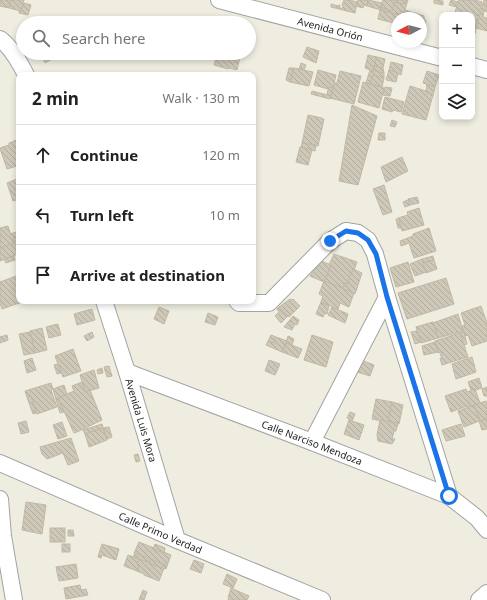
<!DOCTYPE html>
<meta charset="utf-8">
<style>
:root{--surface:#fff;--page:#f2f2f2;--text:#202124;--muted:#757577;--line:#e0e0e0}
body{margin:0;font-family:"Noto Sans",sans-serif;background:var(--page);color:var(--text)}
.controls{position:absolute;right:12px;top:12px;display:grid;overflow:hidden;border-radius:8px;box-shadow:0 2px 6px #0003}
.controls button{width:36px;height:36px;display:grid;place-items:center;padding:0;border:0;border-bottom:1px solid var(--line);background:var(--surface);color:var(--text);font:20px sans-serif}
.compass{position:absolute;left:391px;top:12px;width:36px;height:36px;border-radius:50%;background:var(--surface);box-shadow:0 2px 6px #0003;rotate:263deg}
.stop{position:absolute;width:12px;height:12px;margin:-9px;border:3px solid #1a73e8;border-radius:50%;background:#fff}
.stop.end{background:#1a73e8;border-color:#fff;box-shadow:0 1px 4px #0008}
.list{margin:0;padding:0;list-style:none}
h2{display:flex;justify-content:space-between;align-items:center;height:52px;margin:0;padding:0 16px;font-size:17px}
h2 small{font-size:13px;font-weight:400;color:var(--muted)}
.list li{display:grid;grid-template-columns:26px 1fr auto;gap:12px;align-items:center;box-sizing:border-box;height:60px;padding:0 16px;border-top:1px solid var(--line)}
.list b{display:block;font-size:15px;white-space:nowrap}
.list em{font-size:13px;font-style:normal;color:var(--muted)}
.icon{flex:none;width:22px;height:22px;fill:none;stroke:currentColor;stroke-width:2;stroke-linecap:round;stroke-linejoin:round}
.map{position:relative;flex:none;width:487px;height:600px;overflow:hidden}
.search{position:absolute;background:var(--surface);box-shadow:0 2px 6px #0003;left:16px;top:16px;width:240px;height:44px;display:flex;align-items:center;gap:10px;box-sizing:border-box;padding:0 14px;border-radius:22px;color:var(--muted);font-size:15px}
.panel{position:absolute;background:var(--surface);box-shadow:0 2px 6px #0003;left:16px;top:72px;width:240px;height:232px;border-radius:8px}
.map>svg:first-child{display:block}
.building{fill:url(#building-back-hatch);stroke:#c1b8a2}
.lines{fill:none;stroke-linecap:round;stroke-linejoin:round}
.minor-casing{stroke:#a3a3a3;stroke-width:18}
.minor{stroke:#fff;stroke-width:16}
.route{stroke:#1a73e8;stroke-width:5}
.labels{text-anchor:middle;stroke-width:4;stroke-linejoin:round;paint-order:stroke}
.street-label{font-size:10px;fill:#1c1c1c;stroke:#fff}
</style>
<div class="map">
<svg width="487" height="600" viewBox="0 0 487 600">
<defs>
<pattern id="building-back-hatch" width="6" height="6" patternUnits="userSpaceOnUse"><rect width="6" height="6" fill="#cec8b9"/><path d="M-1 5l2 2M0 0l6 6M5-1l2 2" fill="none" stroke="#b0ab9e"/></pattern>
</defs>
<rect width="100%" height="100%" fill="#eeede0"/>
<g class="building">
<polygon points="0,0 11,0 9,8 0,6"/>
<polygon points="11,0 24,0 21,11 9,8"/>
<polygon points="344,0 350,0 357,2 355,13 331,7 331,4 338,6 339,5 340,5 339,8 343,8 343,6 342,5"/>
<polygon points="358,0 368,0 367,6 364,5 363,8 356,6"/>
<polygon points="368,0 382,3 381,10 367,6"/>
<polygon points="383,0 406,0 406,3 402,4 395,2 392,11 382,8 381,6"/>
<polygon points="406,0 408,0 404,13 401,12 400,15 380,10 381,6 382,8 392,11 395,2 402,4 406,3"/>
<polygon points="434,0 443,1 443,5 434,3"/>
<polygon points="451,0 458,2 457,7 449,5"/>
<polygon points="459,0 475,0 482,2 475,29 476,29 475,34 472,33 472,15 454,15"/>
<polygon points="484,0 487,0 487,12 484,11 483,17 487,18 487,31 476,28"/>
<polygon points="24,3 31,5 28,15 19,13 19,11 21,11"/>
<polygon points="380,10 400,15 399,18 397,18 397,24 378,19"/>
<polygon points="405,10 424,16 424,18 426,22 423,31 421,31 421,18 403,18"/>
<polygon points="307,47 319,51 316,63 303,57"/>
<polygon points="40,53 62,53 45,63"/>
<polygon points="217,53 241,53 237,70 229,68 228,69 214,65"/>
<polygon points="368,55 377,57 373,71 365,68"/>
<polygon points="377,57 385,59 383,68 374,66"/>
<polygon points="391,62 403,65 401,75 389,70"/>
<polygon points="301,63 306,65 304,70 299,69"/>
<polygon points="374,66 383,68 384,73 373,71"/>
<polygon points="289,68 294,68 290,82 286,80"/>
<polygon points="294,68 313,72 309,86 290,82"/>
<polygon points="318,70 336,75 333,88 329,87 328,89 314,85"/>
<polygon points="370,70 384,73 384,78 373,75 370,84 366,83"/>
<polygon points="389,70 398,73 396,82 386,80"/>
<polygon points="340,71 361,76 354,104 330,98 335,83 337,83"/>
<polygon points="427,71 439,75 435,87 423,83"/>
<polygon points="373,75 384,78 382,87 370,84"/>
<polygon points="363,82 384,88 379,108 358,102"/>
<polygon points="427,84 435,87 433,95 426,92"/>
<polygon points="410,86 426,91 426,92 433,95 426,120 402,114"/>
<polygon points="329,87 333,88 331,96 327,94"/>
<polygon points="385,87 392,88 390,96 383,95"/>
<polygon points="312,91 331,96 330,98 330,99 311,94"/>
<polygon points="385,97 404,102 401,112 393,110 392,112 382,109"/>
<polygon points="352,105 377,116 358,185 339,181"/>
<polygon points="308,115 322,118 322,119 324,119 318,146 302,143"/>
<polygon points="392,120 397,122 395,127 390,126"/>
<polygon points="379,133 385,133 385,140 378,140"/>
<polygon points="19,139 19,170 17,166 7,169 0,148 9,145 9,143"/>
<polygon points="302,143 316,145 315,151 301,147"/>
<polygon points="300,147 312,150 308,165 296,162"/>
<polygon points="402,157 408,171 386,182 381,167"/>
<polygon points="19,178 19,208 16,200 13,201 7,183"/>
<polygon points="384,185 392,212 383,215 373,189"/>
<polygon points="417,197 419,203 410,205 408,199"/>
<polygon points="408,200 410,205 405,207 403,202"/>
<polygon points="419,208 424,225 402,231 398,218 408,215 407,212"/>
<polygon points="396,219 399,219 401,228 398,228"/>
<polygon points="8,226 11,235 13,234 15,242 15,243 0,248 0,228"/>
<polygon points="429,228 436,251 414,258 409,243 401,246 400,241 413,236 413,234"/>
<polygon points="19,231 19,241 15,242 13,234 11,235 10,234"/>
<polygon points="15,243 18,254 0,261 0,248"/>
<polygon points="334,254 357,262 354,270 353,269 347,284 345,283 343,289 324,282 331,265 329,265"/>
<polygon points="14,256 15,260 6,263 4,259"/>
<polygon points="433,256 434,260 423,263 422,259"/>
<polygon points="422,259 426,272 415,276 410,264"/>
<polygon points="434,260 437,269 426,273 423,263"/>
<polygon points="321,261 331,265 324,282 310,276"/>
<polygon points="408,262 414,282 396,287 390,268"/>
<polygon points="353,269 362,273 355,294 343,289 345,283 347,284"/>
<polygon points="19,275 19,301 25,301 2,309 0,303 0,282"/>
<polygon points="446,278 454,304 407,319 398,293"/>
<polygon points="324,281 354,293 349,307 340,303 338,309 321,302 323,296 319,294"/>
<polygon points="290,299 292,300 293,299 300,306 289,317 279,307"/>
<polygon points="321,302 329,306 327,314 325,313 323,317 316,314"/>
<polygon points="481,306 487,323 487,341 472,346 468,335 465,336 462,326 465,325 461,313"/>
<polygon points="159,307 169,311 164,324 154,319"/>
<polygon points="279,307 288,316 281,323 275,316 279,312 277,309"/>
<polygon points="332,307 348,314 345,323 328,315"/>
<polygon points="92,309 95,320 77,325 74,314"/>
<polygon points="208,313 218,317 215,325 205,322"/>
<polygon points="458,314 463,331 438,338 433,323"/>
<polygon points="293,316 299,320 297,325 289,321"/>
<polygon points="289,321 295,324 292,330 284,327"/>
<polygon points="433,322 438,338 421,343 416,327"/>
<polygon points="58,324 61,335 49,338 46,327"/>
<polygon points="42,328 47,350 35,353 30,331"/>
<polygon points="417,331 421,342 415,344 411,332"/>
<polygon points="30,332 35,353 24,355 19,334"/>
<polygon points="92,332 94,337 87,341 84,336"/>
<polygon points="464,332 467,344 464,345 460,333"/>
<polygon points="460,333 468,357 442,365 440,358 442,358 440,354 442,354 441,352 438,353 435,341"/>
<polygon points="7,335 8,340 0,343 0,337"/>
<polygon points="271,335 276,337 274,343 268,341"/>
<polygon points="312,335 333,342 326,367 304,360"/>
<polygon points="288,336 294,339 292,345 286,343"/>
<polygon points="276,337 287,341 282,352 266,345 268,341 274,343"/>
<polygon points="435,342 438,352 424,355 422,346"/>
<polygon points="286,343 302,349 298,358 282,352"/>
<polygon points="73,349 81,371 63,377 55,356"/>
<polygon points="472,357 476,372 456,379 452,364"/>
<polygon points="32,358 36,370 27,373 24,361"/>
<polygon points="269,360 280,364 275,375 265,371"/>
<polygon points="361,360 374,365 370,376 357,372"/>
<polygon points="58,364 61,373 57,374 54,365"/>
<polygon points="109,366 112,376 107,377 104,367"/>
<polygon points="102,368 103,373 98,374 97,370"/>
<polygon points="94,370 99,388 85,392 80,375"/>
<polygon points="479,378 482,388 476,390 475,389 471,390 468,382"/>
<polygon points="82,382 85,392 90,390 102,420 79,431 74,433 58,398 74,391 72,386"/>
<polygon points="51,383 53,389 51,390 57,407 37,414 31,396 27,397 25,391"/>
<polygon points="64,385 67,394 58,398 64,412 60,413 53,389"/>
<polygon points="487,387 487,396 484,396 482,389"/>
<polygon points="466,389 467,392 475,389 480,403 468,407 467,406 451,412 445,396"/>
<polygon points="31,396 36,413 33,414 27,397"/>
<polygon points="376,399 392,402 388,422 372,419"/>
<polygon points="486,401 487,404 487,419 480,421 474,405"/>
<polygon points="392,402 403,405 399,424 388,421"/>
<polygon points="474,405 480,421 487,419 487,429 482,430 479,421 464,427 458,411"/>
<polygon points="350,412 355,414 352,421 347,418"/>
<polygon points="349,420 364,425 359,440 344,434"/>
<polygon points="380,420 386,421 386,423 389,423 390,422 398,423 396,431 394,431 392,439 395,439 392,444 378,441 377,435"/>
<polygon points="26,421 29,432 21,434 18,423"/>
<polygon points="62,422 67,436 58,439 53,425"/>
<polygon points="102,424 103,428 85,434 83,430"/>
<polygon points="461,424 465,436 446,441 442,430"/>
<polygon points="109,427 112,437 107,439 103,428"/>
<polygon points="103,428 107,440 89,447 85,434"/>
<polygon points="71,438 79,461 68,465 63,453 47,459 42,454 40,447"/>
<polygon points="138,454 140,461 136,462 134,455"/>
<polygon points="26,502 46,505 42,534 22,530"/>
<rect x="50" y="528" width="15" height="14"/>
<polygon points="68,530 73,530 74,536 68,536"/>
<polygon points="139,542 171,555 167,566 134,553"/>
<rect x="62" y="544" width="8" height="8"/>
<polygon points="102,544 119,549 116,560 102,555 101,558 98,557"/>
<polygon points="155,544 165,548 164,553 153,549"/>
<polygon points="135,553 151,559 149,563 133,557"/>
<polygon points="128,555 139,559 137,565 139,566 137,571 124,566"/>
<polygon points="139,559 164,568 159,581 144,575 144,574 137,571 139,566 137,565"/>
<polygon points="151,559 167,566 166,569 149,563"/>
<polygon points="194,560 204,564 201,573 190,569"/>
<polygon points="76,564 78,578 59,581 56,567"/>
<polygon points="227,574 237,579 233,588 223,584"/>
<polygon points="80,585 81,590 86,589 88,595 66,599 64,588"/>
<polygon points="231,588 249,596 247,600 228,600 229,598 228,598"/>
<polygon points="143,590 147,592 144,600 140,600 139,599"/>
</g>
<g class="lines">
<g class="minor-casing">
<g id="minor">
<path id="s1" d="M 219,0 L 442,58"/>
<path d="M 0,39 C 11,47 20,63 26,75"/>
<polyline points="472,66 487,70"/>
<path id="s2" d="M 104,301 L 127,372 L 177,540"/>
<polyline points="237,301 239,303 269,303 330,241 346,231 358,233 368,240 375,254 387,297 449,496"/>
<path id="s3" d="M 127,372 L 312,442 L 449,496 L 477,518 L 487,530"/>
<polyline points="312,442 387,297"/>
<path id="s4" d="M 0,463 L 177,540 L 322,600"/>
<polyline points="0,499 3,536 14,600"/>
<polyline points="479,600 487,593"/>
</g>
</g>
<use href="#minor" class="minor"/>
</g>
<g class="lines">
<polyline class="route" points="330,241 346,231 358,233 368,240 376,254 387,297 449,496"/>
</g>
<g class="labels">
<g class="street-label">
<text dy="4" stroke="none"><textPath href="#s1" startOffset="115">Avenida Orión</textPath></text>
<text dy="4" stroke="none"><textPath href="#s2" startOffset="125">Avenida Luis Mora</textPath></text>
<text dy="4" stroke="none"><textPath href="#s3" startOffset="198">Calle Narciso Mendoza</textPath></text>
<text dy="4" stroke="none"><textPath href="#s4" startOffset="175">Calle Primo Verdad</textPath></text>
</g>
</g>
</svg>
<div class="controls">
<button>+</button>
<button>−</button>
<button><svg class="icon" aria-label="layers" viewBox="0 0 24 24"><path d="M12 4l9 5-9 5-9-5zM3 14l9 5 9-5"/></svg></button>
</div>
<svg class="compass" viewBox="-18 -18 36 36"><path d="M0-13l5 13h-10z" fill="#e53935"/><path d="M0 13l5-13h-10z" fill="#757577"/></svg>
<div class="stop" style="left:449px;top:496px"></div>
<div class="stop end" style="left:330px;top:241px"></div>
<div class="search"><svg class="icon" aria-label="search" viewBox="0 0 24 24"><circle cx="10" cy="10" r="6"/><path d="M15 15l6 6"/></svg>Search here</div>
<section class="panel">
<h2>2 min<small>Walk · 130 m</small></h2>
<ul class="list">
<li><svg class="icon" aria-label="ahead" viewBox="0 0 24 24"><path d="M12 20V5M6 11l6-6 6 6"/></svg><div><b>Continue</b></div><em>120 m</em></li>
<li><svg class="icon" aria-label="left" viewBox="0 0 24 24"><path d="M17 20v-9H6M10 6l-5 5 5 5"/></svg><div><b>Turn left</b></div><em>10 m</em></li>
<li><svg class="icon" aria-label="arrive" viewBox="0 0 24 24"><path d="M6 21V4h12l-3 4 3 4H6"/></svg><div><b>Arrive at destination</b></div></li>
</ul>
</section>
</div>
